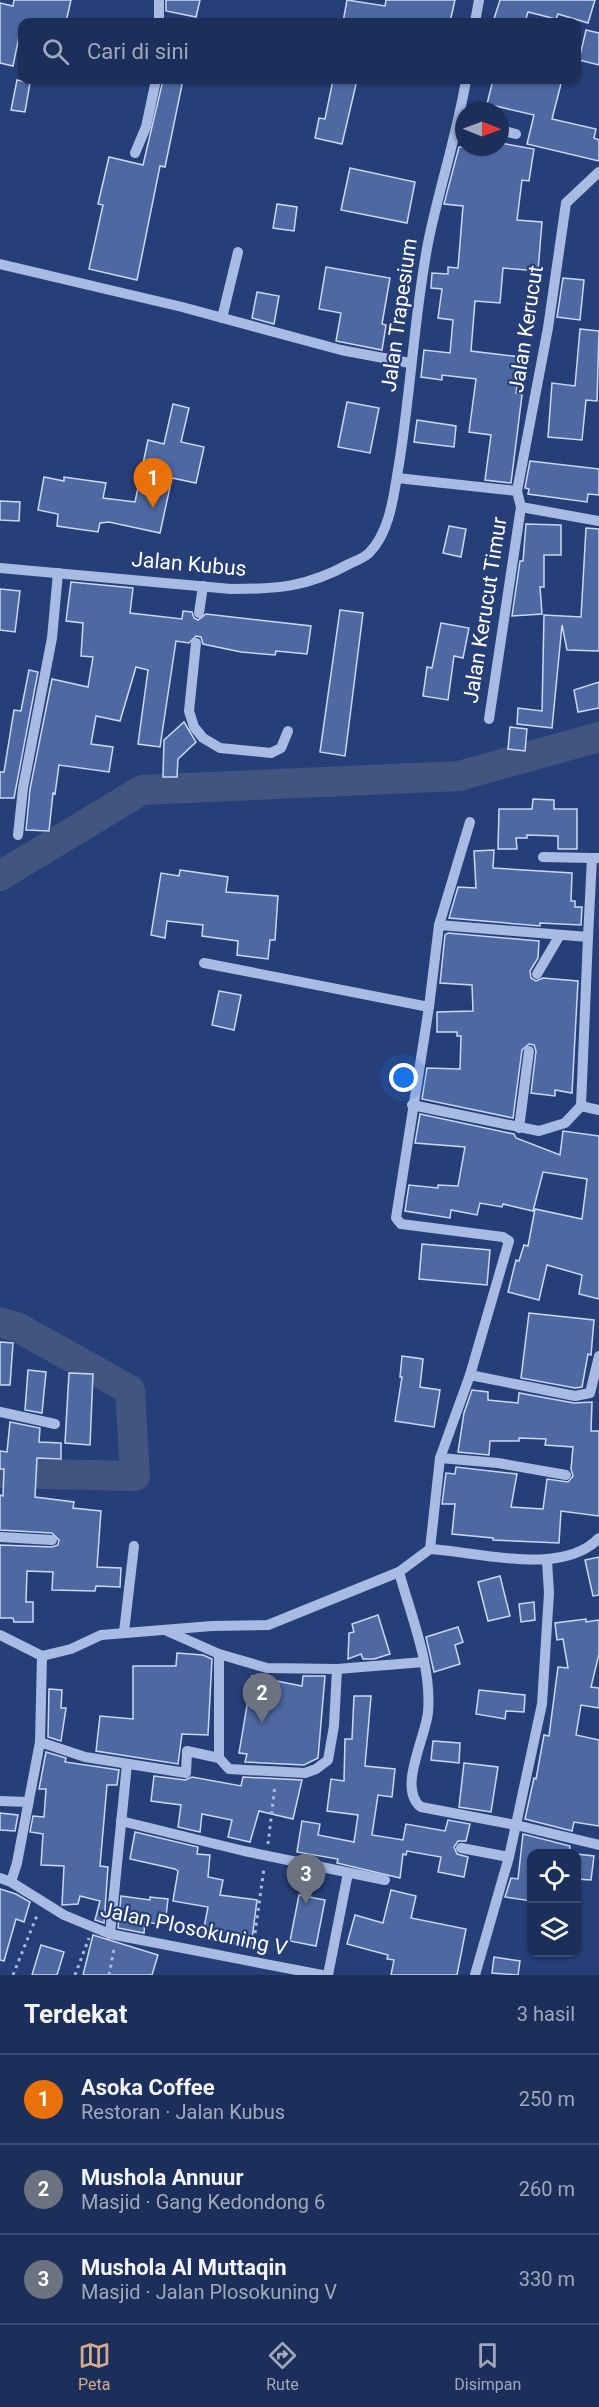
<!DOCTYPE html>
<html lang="id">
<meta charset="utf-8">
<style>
:root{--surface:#1c2f5a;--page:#293b63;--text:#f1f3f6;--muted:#a0a9bb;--line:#3a4a70;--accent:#d6ab8b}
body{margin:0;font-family:Roboto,sans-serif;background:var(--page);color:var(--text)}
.controls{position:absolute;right:18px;bottom:18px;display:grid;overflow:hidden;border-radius:12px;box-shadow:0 2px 4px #0004}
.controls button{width:54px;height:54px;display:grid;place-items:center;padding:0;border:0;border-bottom:2px solid var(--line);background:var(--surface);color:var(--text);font:30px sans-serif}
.compass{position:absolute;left:455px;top:102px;width:54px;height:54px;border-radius:50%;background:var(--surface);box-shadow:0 2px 4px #0004;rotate:91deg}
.you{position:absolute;left:404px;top:1078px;width:21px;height:21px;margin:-15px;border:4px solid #fff;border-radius:50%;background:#1a73e8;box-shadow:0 0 0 9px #1a73e833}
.badge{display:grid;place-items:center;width:39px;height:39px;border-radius:50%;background:var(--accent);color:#fff;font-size:20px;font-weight:700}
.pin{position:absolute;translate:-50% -50px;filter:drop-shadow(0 2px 3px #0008)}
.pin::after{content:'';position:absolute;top:32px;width:21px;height:18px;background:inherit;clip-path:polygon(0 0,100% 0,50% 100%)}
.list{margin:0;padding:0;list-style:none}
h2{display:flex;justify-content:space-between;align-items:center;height:78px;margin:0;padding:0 24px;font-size:26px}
h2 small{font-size:20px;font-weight:400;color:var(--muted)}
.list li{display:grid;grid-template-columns:39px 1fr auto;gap:18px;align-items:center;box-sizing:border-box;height:90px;padding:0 24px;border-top:2px solid var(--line)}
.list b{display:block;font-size:22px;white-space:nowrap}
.list p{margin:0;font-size:20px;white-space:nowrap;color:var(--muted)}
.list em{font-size:20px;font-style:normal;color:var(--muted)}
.icon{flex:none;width:33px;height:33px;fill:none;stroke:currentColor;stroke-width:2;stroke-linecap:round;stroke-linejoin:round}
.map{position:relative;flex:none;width:599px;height:1975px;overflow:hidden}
.search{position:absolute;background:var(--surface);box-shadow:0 2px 4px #0004;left:18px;right:18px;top:18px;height:66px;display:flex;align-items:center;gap:15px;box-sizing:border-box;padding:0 21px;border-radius:12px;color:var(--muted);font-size:22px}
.sheet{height:348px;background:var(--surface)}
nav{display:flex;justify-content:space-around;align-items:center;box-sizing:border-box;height:84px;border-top:2px solid var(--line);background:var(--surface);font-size:16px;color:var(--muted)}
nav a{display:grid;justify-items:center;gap:3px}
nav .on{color:var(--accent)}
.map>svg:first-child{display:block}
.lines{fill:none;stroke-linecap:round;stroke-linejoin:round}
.river{stroke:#42557f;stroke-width:30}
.building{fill:#4e69a2;stroke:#cad7f3;stroke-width:1.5}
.path{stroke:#a8bbe3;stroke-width:3;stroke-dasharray:3 4.5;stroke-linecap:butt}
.minor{stroke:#a8bbe3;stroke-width:10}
.labels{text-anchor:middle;stroke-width:4.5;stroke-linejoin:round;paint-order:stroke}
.street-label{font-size:21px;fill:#fff;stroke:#263f78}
</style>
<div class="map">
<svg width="599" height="1975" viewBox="0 0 599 1975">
<rect width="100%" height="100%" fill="#263f78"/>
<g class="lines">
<g class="river">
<polyline points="0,876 142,790 459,776 599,737"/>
<polyline points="0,1322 19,1328 130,1390 135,1476 0,1473"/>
</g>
</g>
<g class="building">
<polygon points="14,0 71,0 66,22 22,22 13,66 0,63 0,3 13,6"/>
<polygon points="166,0 200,0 196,17 166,11"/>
<polygon points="347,0 385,6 386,0 455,0 450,22 343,22"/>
<polygon points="500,0 595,0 588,23 558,14 556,19 528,12 525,22 493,22"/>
<polygon points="586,30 599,33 599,65 579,60"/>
<polygon points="17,80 30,83 25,112 11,110"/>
<polygon points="163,80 183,80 165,167 160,166 137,280 89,269 103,205 98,204 109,157 143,165"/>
<polygon points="333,80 357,80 342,144 315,138 319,118 325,119"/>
<polygon points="493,80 562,80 552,119 596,129 594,138 599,140 599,161 527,144 534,115 487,104"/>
<polygon points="500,143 534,149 529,181 522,180 517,220 542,222 538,271 503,268 500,303 475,301 471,351 521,357 516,393 522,395 511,483 485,480 491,435 469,432 476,379 442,375 442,380 421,377 424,350 450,353 453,320 438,318 442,289 431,288 432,273 448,274 448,267 458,268 463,206 444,204 459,147 500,147"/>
<polygon points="350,168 415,182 407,223 341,210"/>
<polygon points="277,204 297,207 294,231 273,228"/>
<polygon points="326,267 390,278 382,324 386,325 382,350 336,341 341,313 319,309"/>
<polygon points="563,278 584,280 580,320 557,317"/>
<polygon points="257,292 279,296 274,324 252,318"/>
<polygon points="580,329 599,331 597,401 586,400 582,440 548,437 552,383 575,386"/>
<polygon points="347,402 379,408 370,453 338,447"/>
<polygon points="173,404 189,408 181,442 204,447 196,483 172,478 160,533 109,522 100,523 98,532 57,526 58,514 38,510 44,477 64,481 64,477 106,483 103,498 135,502 148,440 164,444"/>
<polygon points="417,420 456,426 454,447 414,442"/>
<polygon points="530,461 599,469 599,495 588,494 587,502 528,494 529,489 525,488"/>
<polygon points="0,501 20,502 19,521 0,520"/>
<polygon points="526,524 561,525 561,555 544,555 544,587 540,587 542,614 512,616 520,561 523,561"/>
<polygon points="449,526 466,529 461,557 443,553"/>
<polygon points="586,528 599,529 599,651 567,650 562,625 552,728 517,724 518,708 542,711 544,615 581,617"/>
<polygon points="71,582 133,588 130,613 182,619 183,611 192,612 194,618 198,620 206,614 311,626 307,654 276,651 275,655 241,652 203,644 201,637 196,636 189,643 176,641 160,747 138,744 148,670 136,667 120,721 96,716 91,744 113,747 109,772 59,765 55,794 53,793 49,831 26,830 30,789 52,679 88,687 93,657 81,656 83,623 66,621"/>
<polygon points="0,589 20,591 15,632 0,630"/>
<polygon points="340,610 363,613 345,756 320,752"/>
<polygon points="441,623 469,628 463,658 454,656 448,700 423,696 427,667 432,668"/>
<polygon points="29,670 38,672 14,798 0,798 0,772 4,772 14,710 21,711"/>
<polygon points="599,682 599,708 578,712 574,690"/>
<polygon points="184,722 196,742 178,759 177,777 163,777 164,740"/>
<polygon points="510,727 527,729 525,751 508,749"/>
<polygon points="533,799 554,800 554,809 577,809 577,849 558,849 558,836 527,835 527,838 516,838 517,849 498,849 499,809 532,809"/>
<polygon points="494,850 493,868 572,873 571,901 575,901 575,907 582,907 581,925 540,923 540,926 449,918 458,887 476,888 474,851"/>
<polygon points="180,870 228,877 226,892 278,896 275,940 270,940 268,959 237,955 238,941 202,936 203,925 167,921 165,938 151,935 161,873 179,876"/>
<polygon points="448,933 539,941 538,958 530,971 531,978 536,981 543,978 578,981 572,1093 555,1090 555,1096 531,1093 536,1051 534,1045 529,1044 522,1050 513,1118 422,1099 427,1068 460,1069 461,1036 457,1036 457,1032 437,1032 437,1012 473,1011 472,985 440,983 445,935"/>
<polygon points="219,991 241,995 234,1030 212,1025"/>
<polygon points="420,1114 514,1134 516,1138 560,1155 563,1131 599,1136 599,1299 579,1294 582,1275 547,1265 539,1300 508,1292 516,1260 519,1261 524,1245 528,1246 535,1209 582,1219 587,1179 543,1172 533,1211 503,1204 502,1207 480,1203 477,1215 451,1210 450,1218 405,1211 409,1185 438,1188 438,1185 458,1186 465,1147 415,1143"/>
<polygon points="422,1244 490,1250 487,1285 419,1279"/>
<polygon points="529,1313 594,1320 591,1355 588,1354 582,1387 575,1388 521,1378"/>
<polygon points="0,1342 13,1343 10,1385 0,1385"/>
<polygon points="402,1356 423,1359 420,1387 440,1390 434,1427 395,1421 402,1377 400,1377"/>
<polygon points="28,1370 46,1372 42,1413 25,1410"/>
<polygon points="69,1373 93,1374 90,1445 65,1443"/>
<polygon points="472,1390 488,1392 488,1400 518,1403 519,1393 574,1403 592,1402 591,1431 599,1431 599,1516 561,1511 559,1543 493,1540 493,1538 452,1534 455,1504 442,1504 446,1473 455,1474 456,1467 517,1474 511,1507 543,1509 547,1479 568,1482 573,1476 571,1469 573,1447 545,1445 546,1439 519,1438 519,1441 490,1441 489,1455 458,1452 464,1413"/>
<polygon points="10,1422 40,1428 39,1442 61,1443 61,1459 37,1458 35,1497 74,1502 73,1508 101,1511 97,1567 121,1568 120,1587 96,1586 95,1591 52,1590 53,1572 27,1571 26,1602 33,1602 33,1622 14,1622 13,1618 0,1618 0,1545 52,1547 58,1545 59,1540 52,1533 0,1530 0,1495 3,1496 4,1469 0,1469 0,1451 7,1452"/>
<polygon points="599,1557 599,1595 593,1596 585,1560"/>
<polygon points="500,1576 510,1616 488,1621 478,1582"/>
<polygon points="534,1602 535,1620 521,1622 519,1604"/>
<polygon points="378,1615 390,1654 374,1659 363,1659 361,1654 348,1659 349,1633 354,1632 352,1624"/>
<polygon points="586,1619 586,1622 599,1620 599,1654 591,1687 599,1688 599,1708 581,1705 576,1735 599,1740 599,1826 574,1822 572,1831 525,1819 534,1778 536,1779 544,1735 549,1736 558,1667 568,1668 563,1639 557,1640 555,1623"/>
<polygon points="458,1627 463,1642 455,1645 460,1664 434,1672 426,1637"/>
<polygon points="177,1653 203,1655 212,1659 208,1735 182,1734 178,1764 96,1751 100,1716 133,1719 133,1666 176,1666"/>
<polygon points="252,1676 302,1686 303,1676 325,1676 318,1758 304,1765 245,1762 247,1754 239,1753"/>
<polygon points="49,1689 62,1690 61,1708 66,1708 61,1741 48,1737"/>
<polygon points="479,1690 525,1695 524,1712 506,1711 505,1719 476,1714"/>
<polygon points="354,1696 371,1696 365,1766 395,1769 392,1797 378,1795 372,1835 403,1840 406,1824 445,1831 448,1820 470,1824 466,1841 458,1841 454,1847 457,1854 468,1857 464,1877 438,1872 441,1857 407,1851 406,1855 403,1854 400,1878 337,1863 338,1859 297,1852 302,1821 320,1824 318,1835 354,1842 358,1815 327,1811 331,1779 344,1781 345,1739 352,1739"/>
<polygon points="433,1741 460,1743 459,1763 431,1760"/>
<polygon points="46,1752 66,1758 65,1762 119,1770 117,1785 107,1785 100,1866 108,1867 104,1923 95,1920 100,1901 80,1896 78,1904 62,1905 64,1866 41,1865 43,1834 30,1832 33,1816 44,1817 46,1789 39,1789"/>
<polygon points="464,1763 498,1767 491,1812 459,1807"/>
<polygon points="154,1776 185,1780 192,1777 241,1786 243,1777 302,1780 293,1819 259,1811 250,1842 228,1837 232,1820 202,1814 200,1832 178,1827 181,1805 151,1801"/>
<polygon points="0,1813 18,1815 15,1831 0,1830"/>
<polygon points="135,1832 198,1847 197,1854 210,1855 208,1877 223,1880 220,1895 257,1900 251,1947 202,1938 208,1907 173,1901 178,1871 175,1869 130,1859"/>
<polygon points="523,1834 570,1846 569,1854 531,1854 531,1901 505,1897 511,1878 518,1879"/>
<polygon points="576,1854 594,1856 591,1880 576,1879"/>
<polygon points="0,1889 16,1894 30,1902 24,1922 16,1919 4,1961 0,1960"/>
<polygon points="391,1890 416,1896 411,1918 466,1929 457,1975 391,1975 394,1960 387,1959 388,1955 347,1944 355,1915 383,1923"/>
<polygon points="299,1895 325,1900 316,1946 290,1941"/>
<polygon points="121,1896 150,1900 150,1897 168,1899 165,1925 145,1922 144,1933 118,1928"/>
<polygon points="93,1935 158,1955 152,1975 83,1975"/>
<polygon points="41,1945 64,1952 57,1975 32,1975"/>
<polygon points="494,1957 520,1961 518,1975 492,1973"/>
</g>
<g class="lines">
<g class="path">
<polyline points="268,1844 275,1785"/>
<polyline points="253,1948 264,1868"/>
<polyline points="13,1975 38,1913"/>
<polyline points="75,1975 89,1938"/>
<polyline points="109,1975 114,1949"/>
</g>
<g class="minor">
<polyline points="159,0 159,22"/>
<polyline points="475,22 479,0"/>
<polyline points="500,130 516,134"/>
<polyline points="135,153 146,127 156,80"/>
<polyline points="0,264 182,307 341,350 410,363"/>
<polyline points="222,318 238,252"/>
<polyline points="397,478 517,491"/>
<polyline points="521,507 599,521"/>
<path d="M 0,568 L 231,589 C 279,589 307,587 349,564 C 355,561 364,558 369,553 C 391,531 394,492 399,464 C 411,390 414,316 428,243 C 439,188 457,135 466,80"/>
<polyline points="199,613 203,586"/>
<polyline points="196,643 189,711 194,727 203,738 220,748 271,753 281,748 288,731"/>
<polyline points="489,719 521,507 517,491 548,328 566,203 599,172"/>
<polyline points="470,822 439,925 429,1007 396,1218 401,1224 503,1237 509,1241 470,1375"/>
<polyline points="18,835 23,788 52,638 58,573"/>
<polyline points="543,857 592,858"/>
<polyline points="439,925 588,937 581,1106 599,1110"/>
<polyline points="588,937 592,858 599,858"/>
<polyline points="204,963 429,1007"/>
<polyline points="537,974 560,935"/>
<polyline points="412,1105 539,1131 565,1123 581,1106"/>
<polyline points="519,1128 529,1051"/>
<polyline points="0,1412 55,1424"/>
<polyline points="440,1458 498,1463 566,1475"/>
<polyline points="0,1537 52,1540"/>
<polyline points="430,1549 440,1458 470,1375 575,1396 590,1393 599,1356"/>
<path d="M 399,1572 C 411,1616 432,1666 428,1712 C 426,1737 397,1789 421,1807 L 516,1825 L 599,1845"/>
<polyline points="167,1631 219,1654 219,1758"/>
<polyline points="124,1632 134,1546"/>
<path d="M 0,1635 L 42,1656 L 71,1649 L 101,1635 L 212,1626 L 268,1625 L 399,1572 L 430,1549 C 479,1552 562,1577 599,1538"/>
<polyline points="219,1654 267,1668 337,1669 424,1662"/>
<polyline points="40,1742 85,1757 186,1773 187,1751 219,1758 229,1769 305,1773 316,1769 328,1760 334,1726 337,1669"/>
<polyline points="0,1801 28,1802"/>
<polyline points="121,1821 244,1851 385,1880"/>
<polyline points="461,1848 509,1857"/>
<polyline points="0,1878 11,1882 64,1915 110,1934 322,1975"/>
<polyline points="11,1882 17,1863 40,1742 42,1656"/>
<polyline points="110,1934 127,1764"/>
<polyline points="328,1975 348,1873"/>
<polyline points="475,1975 509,1857 542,1704 549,1593 547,1561"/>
</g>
</g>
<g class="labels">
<g class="street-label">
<text transform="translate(399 315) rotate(-82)" y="7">Jalan Trapesium</text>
<text transform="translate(526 329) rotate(-81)" y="7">Jalan Kerucut</text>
<text transform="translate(189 564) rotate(5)" y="7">Jalan Kubus</text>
<text transform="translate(485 610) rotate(-81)" y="7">Jalan Kerucut Timur</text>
<text transform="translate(194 1929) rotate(12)" y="7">Jalan Plosokuning V</text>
</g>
</g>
</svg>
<div class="controls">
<button><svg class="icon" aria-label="locate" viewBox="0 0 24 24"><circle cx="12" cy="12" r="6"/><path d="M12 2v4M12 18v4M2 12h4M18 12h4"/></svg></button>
<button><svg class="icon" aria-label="layers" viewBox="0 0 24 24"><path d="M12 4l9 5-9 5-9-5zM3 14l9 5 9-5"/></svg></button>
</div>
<svg class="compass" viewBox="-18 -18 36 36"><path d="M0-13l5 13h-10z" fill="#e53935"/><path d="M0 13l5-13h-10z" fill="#a0a9bb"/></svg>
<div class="you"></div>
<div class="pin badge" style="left:153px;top:508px;background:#e8710a">1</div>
<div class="pin badge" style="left:262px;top:1723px;background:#6b7280">2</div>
<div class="pin badge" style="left:306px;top:1904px;background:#6b7280">3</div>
<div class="search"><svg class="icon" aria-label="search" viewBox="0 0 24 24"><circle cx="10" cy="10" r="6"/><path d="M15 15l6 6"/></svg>Cari di sini</div>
</div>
<section class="sheet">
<h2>Terdekat<small>3 hasil</small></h2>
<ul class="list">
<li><span class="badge" style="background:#e8710a">1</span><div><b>Asoka Coffee</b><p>Restoran · Jalan Kubus</p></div><em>250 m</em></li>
<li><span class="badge" style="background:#6b7280">2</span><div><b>Mushola Annuur</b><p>Masjid · Gang Kedondong 6</p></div><em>260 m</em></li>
<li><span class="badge" style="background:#6b7280">3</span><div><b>Mushola Al Muttaqin</b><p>Masjid · Jalan Plosokuning V</p></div><em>330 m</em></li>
</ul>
</section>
<nav>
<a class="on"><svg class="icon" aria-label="map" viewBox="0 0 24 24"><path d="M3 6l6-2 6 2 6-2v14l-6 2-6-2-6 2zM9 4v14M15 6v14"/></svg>Peta</a>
<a><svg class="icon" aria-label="directions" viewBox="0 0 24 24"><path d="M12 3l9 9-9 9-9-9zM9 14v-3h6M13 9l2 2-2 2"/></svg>Rute</a>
<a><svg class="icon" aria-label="saved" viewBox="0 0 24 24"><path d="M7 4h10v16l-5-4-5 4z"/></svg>Disimpan</a>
</nav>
